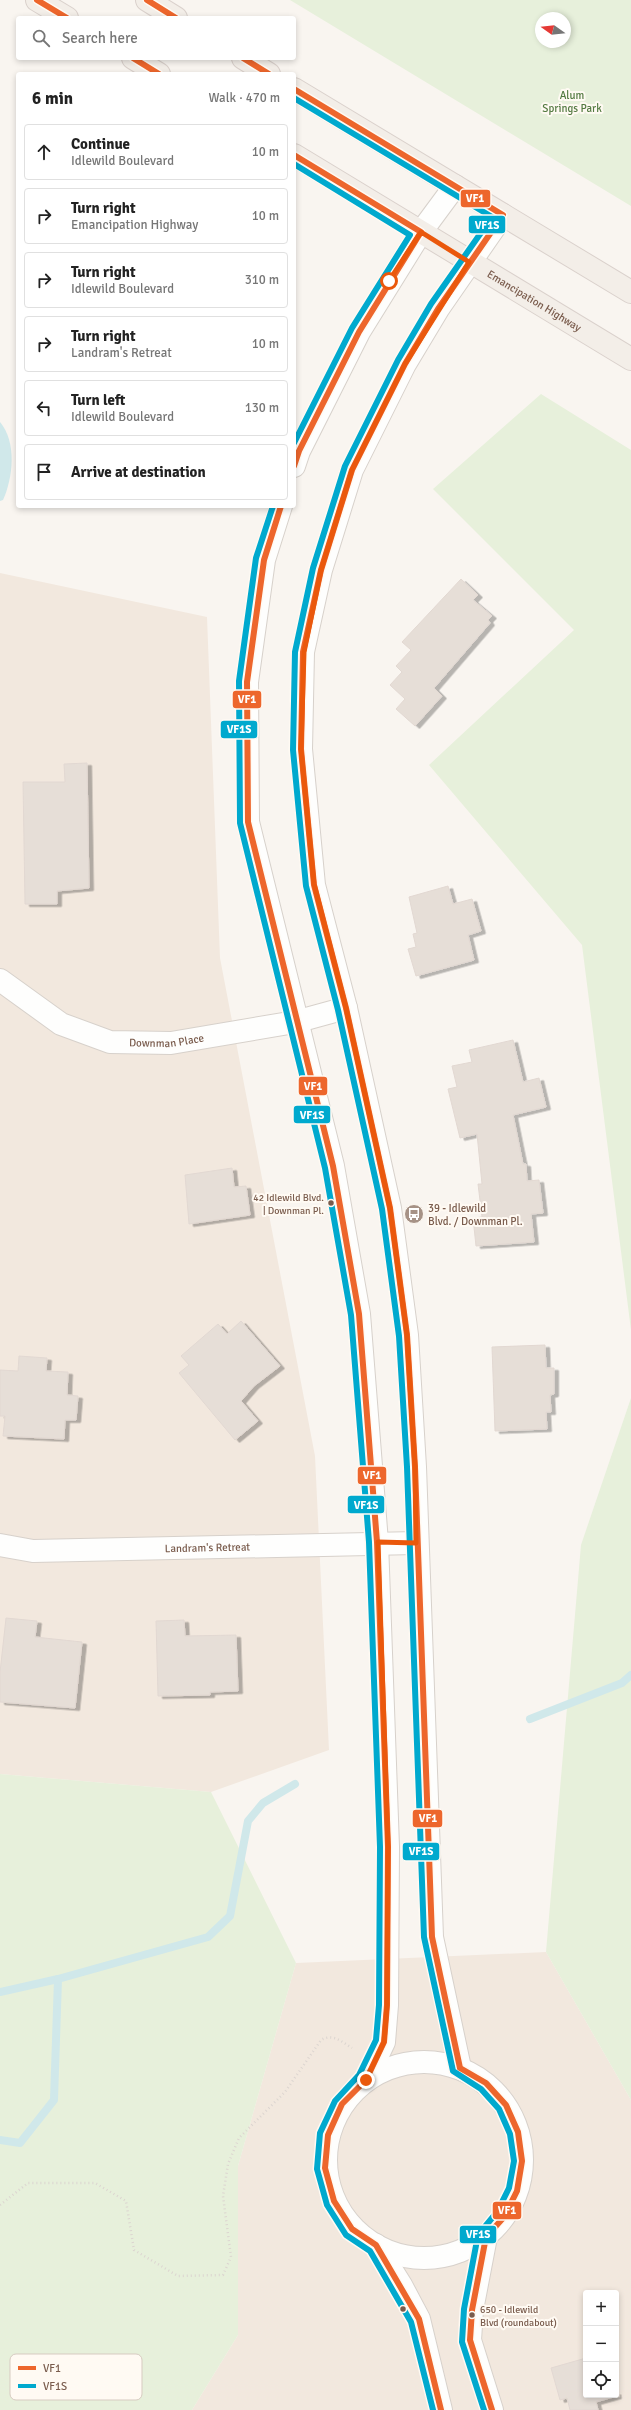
<!DOCTYPE html>
<meta charset="utf-8">
<style>
:root{--surface:#fff;--page:#f6f6f6;--text:#222;--muted:#767676;--line:#e0e0e0}
body{margin:0;font-family:Signika,sans-serif;background:var(--page);color:var(--text)}
.controls{position:absolute;right:12px;bottom:12px;display:grid;overflow:hidden;border-radius:4px;box-shadow:0 2px 6px #0003}
.controls button{width:36px;height:36px;display:grid;place-items:center;padding:0;border:0;border-bottom:1px solid var(--line);background:var(--surface);color:var(--text);font:20px sans-serif}
.compass{position:absolute;left:535px;top:12px;width:36px;height:36px;border-radius:50%;background:var(--surface);box-shadow:0 2px 6px #0003;rotate:285deg}
.stop{position:absolute;width:12px;height:12px;margin:-9px;border:3px solid #ea580c;border-radius:50%;background:#fff}
.stop.end{background:#ea580c;border-color:#fff;box-shadow:0 1px 4px #0008}
.list{margin:0;padding:0;list-style:none}
h2{display:flex;justify-content:space-between;align-items:center;height:52px;margin:0;padding:0 16px;font-size:17px}
h2 small{font-size:13px;font-weight:400;color:var(--muted)}
.list li{display:grid;grid-template-columns:26px 1fr auto;gap:12px;align-items:center;box-sizing:border-box;height:56px;margin:0 8px 8px;padding:0 8px;border:1px solid var(--line);border-radius:4px}
.list b{display:block;font-size:15px;white-space:nowrap}
.list p{margin:0;font-size:13px;white-space:nowrap;color:var(--muted)}
.list em{font-size:13px;font-style:normal;color:var(--muted)}
.icon{flex:none;width:22px;height:22px;fill:none;stroke:currentColor;stroke-width:2;stroke-linecap:round;stroke-linejoin:round}
.map{position:relative;flex:none;width:631px;height:2410px;overflow:hidden}
.search{position:absolute;background:var(--surface);box-shadow:0 2px 6px #0003;left:16px;top:16px;width:280px;height:44px;display:flex;align-items:center;gap:10px;box-sizing:border-box;padding:0 14px;border-radius:4px;color:var(--muted);font-size:15px}
.panel{position:absolute;background:var(--surface);box-shadow:0 2px 6px #0003;left:16px;top:72px;width:280px;height:436px;border-radius:4px}
.map>svg:first-child{display:block}
.residential{fill:#f2e8de;fill-rule:evenodd}
.green{fill:#e7f0db;fill-rule:evenodd}
.water{fill:#d0e8ea}
.lines{fill:none;stroke-linecap:round;stroke-linejoin:round}
.stream{stroke:#d0e8ea;stroke-width:8}
.building{fill:#e6ded7;stroke:#e2d8d2;filter:url(#shadow)}
.minor-casing{stroke:#d7d1cb;stroke-width:24}
.tertiary-casing{stroke:#d7d1cb;stroke-width:24}
.primary-casing{stroke:#dad1cc;stroke-width:24}
.path{stroke:#dcd5d0;stroke-width:2.5;stroke-dasharray:1 3;stroke-linecap:butt}
.minor{stroke:#fefefd;stroke-width:22}
.tertiary{stroke:#fefefd;stroke-width:22}
.primary{stroke:#f3eee8;stroke-width:22}
.bus-1-casing{stroke:#fffaf3;stroke-width:9}
.bus-2-casing{stroke:#fffaf3;stroke-width:9}
.bus-1{stroke:#ed662c;stroke-width:6}
.bus-2{stroke:#00a9ce;stroke-width:6}
.route{stroke:#ea580c;stroke-width:5}
.bus-dot{fill:#7a5c4d;stroke:#fffaf3;stroke-width:1.5}
.labels{text-anchor:middle;stroke-width:4;stroke-linejoin:round;paint-order:stroke}
.bus-label{font-size:10px;fill:#7a5c4d;stroke:#fffaf3;text-anchor:end}
.park-label{font-size:11px;fill:#537a41;stroke:#fffaf3}
.street-label{font-size:11px;fill:#7a5c4d;stroke:#fffaf3}
.poi-label{font-size:11px;fill:#7a5c4d;stroke:#fffaf3;text-anchor:start}
.key{fill:#fffaf3;stroke:#d7cbc1;stroke-width:1}
.key-label{font-size:11px;fill:#7a5c4d}
.line-badge{stroke:#fffaf3;stroke-width:1.5}
.badge-label{font-size:11px;text-anchor:middle;font-weight:bold;fill:#fff}
</style>
<div class="map">
<svg width="631" height="2410" viewBox="0 0 631 2410">
<defs>
<filter id="shadow"><feDropShadow dx="4.5" dy="2.5" stdDeviation="0" flood-color="#0004"/></filter>
</defs>
<rect width="100%" height="100%" fill="#f9f5f0"/>
<g class="residential">
<polygon points="0,573 207,617 220,958 315,1456 329,1750 211,1792 0,1774"/>
<path d="M 546,1952 L 631,2100 L 631,2410 L 192,2410 L 238,2335 L 238,2166 L 296,1963 ZM 586,2293 L 616,2293 L 616,2395 L 586,2395 Z"/>
</g>
<g class="green">
<path d="M 290,0 L 631,0 L 631,206 ZM 541,18 L 565,18 L 565,42 L 541,42 Z"/>
<polygon points="541,394 631,450 631,1330 582,945 429,765 574,630 433,489"/>
<polygon points="631,1398 631,2100 546,1952 581,1545"/>
<polygon points="0,1774 211,1792 296,1963 238,2166 238,2335 192,2410 0,2410"/>
</g>
<path class="water" d="M 0,422 C 17,442 13,478 3,500 L 0,501 Z"/>
<g class="lines">
<g class="stream">
<polyline points="530,1719 622,1683 631,1675"/>
<polyline points="0,1992 58,1979"/>
<polyline points="0,2140 20,2143 54,2100 58,1979 208,1937 230,1916 248,1821 263,1803 295,1784"/>
</g>
</g>
<g class="building">
<polygon points="461,579 478,595 473,600 492,616 488,620 490,623 434,688 442,696 415,726 396,709 405,699 390,685 402,672 396,666 411,650 402,642"/>
<polygon points="87,763 89,888 57,891 57,904 25,904 23,782 65,782 64,764"/>
<polygon points="448,886 453,904 472,899 481,931 468,935 474,960 416,976 408,949 416,947 413,934 417,933 409,897"/>
<polygon points="513,1040 523,1082 539,1078 546,1107 513,1115 523,1164 526,1164 527,1181 539,1180 543,1213 531,1214 534,1242 476,1246 473,1218 482,1217 478,1184 482,1184 477,1134 460,1138 448,1089 457,1087 452,1066 472,1062 469,1050"/>
<polygon points="232,1168 234,1187 246,1186 250,1215 189,1224 185,1175"/>
<polygon points="241,1321 280,1366 254,1386 241,1401 258,1421 235,1440 179,1373 189,1365 181,1356 218,1324 227,1334"/>
<polygon points="545,1345 546,1368 554,1368 554,1394 550,1395 551,1412 546,1412 547,1429 495,1431 492,1347"/>
<polygon points="19,1356 47,1358 46,1371 68,1372 67,1395 78,1396 76,1420 65,1420 64,1439 3,1436 5,1416 0,1416 0,1370 18,1371"/>
<polygon points="6,1618 37,1621 35,1637 82,1642 75,1708 0,1702 0,1672"/>
<polygon points="184,1620 185,1636 236,1635 238,1691 210,1692 210,1695 158,1696 156,1621"/>
<polygon points="586,2358 586,2395 616,2395 616,2392 617,2396 596,2402 598,2410 570,2410 567,2398 560,2400 551,2368"/>
</g>
<g class="lines">
<g class="minor-casing">
<g id="minor">
<path id="s1" d="M 0,980 L 61,1024 L 110,1042 L 171,1043 L 295,1022 L 346,1008"/>
<path id="s2" d="M 0,1545 L 33,1551 L 416,1543"/>
</g>
</g>
<g class="tertiary-casing">
<g id="tertiary">
<polyline points="294,466 299,451 359,332 421,232 455,186"/>
<polyline points="281,506 264,560 247,682 248,822 333,1166 359,1314 377,1542 388,1847 387,2005 384,2042 366,2080"/>
<circle cx="424" cy="2160" r="98"/>
<polyline points="460,2068 432,1937 415,1467 407,1335 390,1208 346,1008 314,885 301,749 303,652 321,570 352,470 405,364 438,309 503,215"/>
<polyline points="486,2237 472,2310 470,2340 492,2410"/>
<polyline points="376,2245 401,2285 419,2319 441,2410"/>
</g>
</g>
<g class="primary-casing">
<g id="primary">
<polyline points="37,0 67,18"/>
<polyline points="147,0 176,18"/>
<polyline points="133,58 159,74"/>
<polyline points="243,58 269,74"/>
<polyline points="294,89 631,292"/>
<path id="s3" d="M 294,155 L 631,359"/>
</g>
</g>
<path class="path" d="M 0,2205 L 28,2183 L 95,2183 L 126,2201 L 134,2250 L 178,2276 L 223,2275 L 231,2257 L 223,2196 L 228,2164 L 239,2138 L 285,2092 L 321,2040 C 333,2033 342,2042 352,2048"/>
<use href="#minor" class="minor"/>
<use href="#tertiary" class="tertiary"/>
<use href="#primary" class="primary"/>
<g class="bus-1-casing">
<g id="bus-1">
<polyline points="37,0 67,18"/>
<polyline points="147,0 176,18"/>
<polyline points="133,58 159,74"/>
<polyline points="243,58 269,74"/>
<polyline points="294,89 503,215 438,309 405,364 352,470 321,570 303,652 301,749 314,885 346,1008 390,1208 407,1335 415,1467 432,1937 460,2068 486,2083 506,2105 518,2132 522,2161 517,2191 504,2217 486,2237 472,2310 470,2340 492,2410"/>
<polyline points="294,155 421,232 359,332 299,451 294,466"/>
<polyline points="281,506 264,560 247,682 248,822 333,1166 359,1314 377,1542 388,1847 387,2005 384,2042 366,2080 342,2104 328,2135 325,2168 334,2201 352,2229 376,2245 419,2319 441,2410"/>
</g>
</g>
<g class="bus-2-casing">
<g id="bus-2">
<polyline points="294,98 492,217 431,304 398,360 345,466 313,568 295,652 293,750 306,886 338,1010 382,1209 399,1336 407,1467 424,1937 453,2071 481,2089 499,2109 510,2134 514,2161 509,2188 497,2212 478,2235 464,2309 462,2342 484,2410"/>
<polyline points="294,164 410,235 352,328 294,443"/>
<polyline points="273,506 256,558 239,681 240,823 325,1168 351,1315 369,1542 380,1847 379,2005 376,2040 359,2075 335,2101 320,2133 317,2169 327,2205 346,2235 370,2251 411,2322 433,2410"/>
</g>
</g>
<use href="#bus-1" class="bus-1"/>
<use href="#bus-2" class="bus-2"/>
</g>
<g class="lines">
<polyline class="route" points="366,2080 384,2042 387,2005 388,1847 378,1542 416,1543 415,1467 407,1335 390,1208 346,1008 314,884 301,749 304,652 321,570 352,470 405,364 469,262 421,232 389,281"/>
</g>
<defs>
<g id="bus-disc" transform="scale(1)"><circle r="9.5" fill="#a69286" stroke="#fffaf3"/><path d="M-5-6H5V4H4V6H2V4H-2V6H-4V4H-5ZM-3.5-4V0h7V-4ZM-3.5 1.2v1.5H-2V1.2ZM2 1.2v1.5H3.5V1.2Z" fill="#fff"/></g>
</defs>
<g fill-rule="evenodd">
<use href="#bus-disc" x="414" y="1214"/>
</g>
<g class="bus-dot">
<circle cx="331" cy="1203" r="3.5"/>
<circle cx="403" cy="2309" r="3.5"/>
<circle cx="472" cy="2315" r="3.5"/>
</g>
<g class="labels">
<g class="bus-label">
<text x="324" y="1201">42 Idlewild Blvd.<tspan x="324" dy="13">| Downman Pl.</tspan></text>
<text x="480" y="2313" text-anchor="start">650 - Idlewild<tspan x="480" dy="13">Blvd (roundabout)</tspan></text>
</g>
<g class="park-label">
<text x="572" y="99">Alum<tspan x="572" dy="13">Springs Park</tspan></text>
</g>
<g class="street-label">
<text dy="4" stroke="none"><textPath href="#s3" startOffset="281">Emancipation Highway</textPath></text>
<text dy="4" stroke="none"><textPath href="#s1" startOffset="184">Downman Place</textPath></text>
<text dy="4" stroke="none"><textPath href="#s2" startOffset="208">Landram's Retreat</textPath></text>
</g>
<g class="poi-label">
<text x="428" y="1212">39 - Idlewild<tspan x="428" dy="13">Blvd. / Downman Pl.</tspan></text>
</g>
</g>
<rect x="10" y="2354" width="132" height="46" rx="6" class="key"/>
<rect x="18" y="2366" width="18" height="4" fill="#ed662c"/>
<rect x="18" y="2384" width="18" height="4" fill="#00a9ce"/>
<g class="key-label">
<text x="43" y="2372">VF1</text>
<text x="43" y="2390">VF1S</text>
</g>
<g class="line-badge">
<rect x="460" y="189" width="31" height="19" rx="4" fill="#ed662c"/>
<rect x="468" y="215" width="38" height="19" rx="4" fill="#00a9ce"/>
<rect x="232" y="690" width="30" height="19" rx="4" fill="#ed662c"/>
<rect x="220" y="720" width="38" height="19" rx="4" fill="#00a9ce"/>
<rect x="298" y="1076" width="30" height="20" rx="4" fill="#ed662c"/>
<rect x="293" y="1105" width="38" height="19" rx="4" fill="#00a9ce"/>
<rect x="357" y="1466" width="30" height="19" rx="4" fill="#ed662c"/>
<rect x="347" y="1495" width="38" height="19" rx="4" fill="#00a9ce"/>
<rect x="412" y="1809" width="31" height="19" rx="4" fill="#ed662c"/>
<rect x="402" y="1842" width="38" height="19" rx="4" fill="#00a9ce"/>
<rect x="492" y="2201" width="30" height="19" rx="4" fill="#ed662c"/>
<rect x="459" y="2225" width="38" height="19" rx="4" fill="#00a9ce"/>
</g>
<g class="badge-label">
<text x="475" y="202">VF1</text>
<text x="487" y="229">VF1S</text>
<text x="247" y="703">VF1</text>
<text x="239" y="733">VF1S</text>
<text x="313" y="1090">VF1</text>
<text x="312" y="1119">VF1S</text>
<text x="372" y="1479">VF1</text>
<text x="366" y="1509">VF1S</text>
<text x="428" y="1822">VF1</text>
<text x="421" y="1855">VF1S</text>
<text x="507" y="2214">VF1</text>
<text x="478" y="2238">VF1S</text>
</g>
</svg>
<div class="controls">
<button>+</button>
<button>−</button>
<button><svg class="icon" aria-label="locate" viewBox="0 0 24 24"><circle cx="12" cy="12" r="6"/><path d="M12 2v4M12 18v4M2 12h4M18 12h4"/></svg></button>
</div>
<svg class="compass" viewBox="-18 -18 36 36"><path d="M0-13l5 13h-10z" fill="#e53935"/><path d="M0 13l5-13h-10z" fill="#767676"/></svg>
<div class="stop" style="left:389px;top:281px"></div>
<div class="stop end" style="left:366px;top:2080px"></div>
<div class="search"><svg class="icon" aria-label="search" viewBox="0 0 24 24"><circle cx="10" cy="10" r="6"/><path d="M15 15l6 6"/></svg>Search here</div>
<section class="panel">
<h2>6 min<small>Walk · 470 m</small></h2>
<ul class="list">
<li><svg class="icon" aria-label="ahead" viewBox="0 0 24 24"><path d="M12 20V5M6 11l6-6 6 6"/></svg><div><b>Continue</b><p>Idlewild Boulevard</p></div><em>10 m</em></li>
<li><svg class="icon" aria-label="right" viewBox="0 0 24 24"><path d="M7 20v-9h11M14 6l5 5-5 5"/></svg><div><b>Turn right</b><p>Emancipation Highway</p></div><em>10 m</em></li>
<li><svg class="icon" aria-label="right" viewBox="0 0 24 24"><path d="M7 20v-9h11M14 6l5 5-5 5"/></svg><div><b>Turn right</b><p>Idlewild Boulevard</p></div><em>310 m</em></li>
<li><svg class="icon" aria-label="right" viewBox="0 0 24 24"><path d="M7 20v-9h11M14 6l5 5-5 5"/></svg><div><b>Turn right</b><p>Landram's Retreat</p></div><em>10 m</em></li>
<li><svg class="icon" aria-label="left" viewBox="0 0 24 24"><path d="M17 20v-9H6M10 6l-5 5 5 5"/></svg><div><b>Turn left</b><p>Idlewild Boulevard</p></div><em>130 m</em></li>
<li><svg class="icon" aria-label="arrive" viewBox="0 0 24 24"><path d="M6 21V4h12l-3 4 3 4H6"/></svg><div><b>Arrive at destination</b></div></li>
</ul>
</section>
</div>
